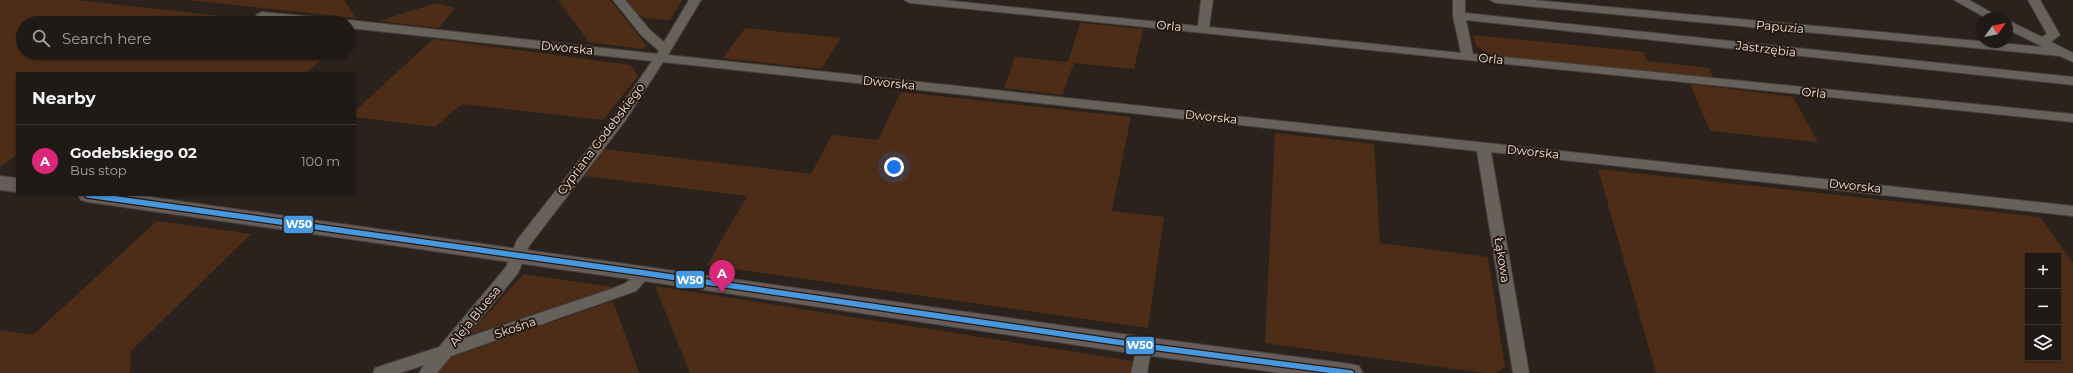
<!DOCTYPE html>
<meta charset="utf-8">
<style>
:root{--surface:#201a16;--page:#2d2723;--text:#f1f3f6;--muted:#a2a1a1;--line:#3d3835;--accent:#db2777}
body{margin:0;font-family:Montserrat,sans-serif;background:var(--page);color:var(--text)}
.controls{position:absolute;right:12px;bottom:12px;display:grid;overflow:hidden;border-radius:0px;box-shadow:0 1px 3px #0004}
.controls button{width:36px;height:36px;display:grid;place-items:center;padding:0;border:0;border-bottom:1px solid var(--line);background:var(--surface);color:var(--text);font:20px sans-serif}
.compass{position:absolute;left:1977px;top:12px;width:36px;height:36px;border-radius:50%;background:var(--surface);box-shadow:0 1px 3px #0004;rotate:57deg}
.you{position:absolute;left:894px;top:167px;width:14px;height:14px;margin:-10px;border:3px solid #fff;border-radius:50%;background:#1a73e8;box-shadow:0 0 0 6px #1a73e833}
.badge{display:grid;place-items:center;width:26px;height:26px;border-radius:50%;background:var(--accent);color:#fff;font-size:13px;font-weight:700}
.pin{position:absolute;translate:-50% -33px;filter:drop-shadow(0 1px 2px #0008)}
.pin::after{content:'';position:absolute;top:21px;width:14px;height:12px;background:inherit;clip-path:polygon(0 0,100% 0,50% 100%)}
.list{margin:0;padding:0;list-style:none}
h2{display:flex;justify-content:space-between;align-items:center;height:52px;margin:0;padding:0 16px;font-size:17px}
h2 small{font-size:13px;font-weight:400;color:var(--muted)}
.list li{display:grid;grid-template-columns:26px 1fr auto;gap:12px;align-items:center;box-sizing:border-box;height:72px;padding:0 16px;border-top:1px solid var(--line)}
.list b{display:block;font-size:15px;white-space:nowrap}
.list p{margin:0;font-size:13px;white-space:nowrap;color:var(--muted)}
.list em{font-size:13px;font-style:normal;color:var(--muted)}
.icon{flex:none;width:22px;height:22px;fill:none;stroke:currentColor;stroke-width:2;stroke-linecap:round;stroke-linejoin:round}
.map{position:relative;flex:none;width:2073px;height:373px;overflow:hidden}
.search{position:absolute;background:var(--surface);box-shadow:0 1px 3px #0004;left:16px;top:16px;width:340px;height:44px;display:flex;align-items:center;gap:10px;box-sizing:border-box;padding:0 14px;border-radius:22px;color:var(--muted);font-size:15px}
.panel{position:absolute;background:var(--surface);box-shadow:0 1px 3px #0004;left:16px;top:72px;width:340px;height:124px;border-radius:0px}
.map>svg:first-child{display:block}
.green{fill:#4d2d17;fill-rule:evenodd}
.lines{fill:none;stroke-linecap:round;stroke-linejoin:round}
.minor-casing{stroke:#473f3b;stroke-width:2}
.secondary-casing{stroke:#473f3b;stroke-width:2}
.minor{fill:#67615c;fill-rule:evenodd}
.secondary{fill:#665d5a;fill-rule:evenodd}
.bus-1-casing{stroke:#27180e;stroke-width:8}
.bus-1{stroke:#4699e1;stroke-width:5.5}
.labels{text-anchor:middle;stroke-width:4;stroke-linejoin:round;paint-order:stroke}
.street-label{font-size:12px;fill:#ede2db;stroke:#27180e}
.line-badge{stroke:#27180e;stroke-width:1.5}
.badge-label{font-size:11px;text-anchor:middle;font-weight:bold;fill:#fff}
</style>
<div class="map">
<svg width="2073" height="373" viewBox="0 0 2073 373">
<rect width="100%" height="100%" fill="#2b221d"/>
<g class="green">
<polygon points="0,0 76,0 285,23 23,23 23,53 330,53 306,73 17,73 17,155 0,167"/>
<polygon points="188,0 344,0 356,18"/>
<polygon points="558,0 610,0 647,46 642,49 589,42"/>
<path d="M 624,0 L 682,0 L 670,20 C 645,18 641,21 624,0 Z"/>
<polygon points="436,3 455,8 439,28 379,21"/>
<polygon points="1080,23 1143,29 1134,69 1074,63 1062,95 1004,88 1015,57 1068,62"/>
<polygon points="745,28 841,38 821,69 723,58"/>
<polygon points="1473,35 1644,52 1646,61 1709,68 1714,79 1493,56 1476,46"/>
<polygon points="433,39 631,65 638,76 603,120 462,104 435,127 355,117 355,111"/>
<polygon points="1690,84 1793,97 1818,142 1710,131"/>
<polygon points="901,92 1131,117 1112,211 1164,217 1148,328 707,265 747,196 584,176 604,149 811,174 832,135 878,140"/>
<polygon points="1275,133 1374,144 1380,243 1488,257 1505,367 1496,373 1485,373 1265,343"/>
<path d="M 1598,169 L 2040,217 L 2073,263 L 2073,373 L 1656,373 ZM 2028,256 L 2058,256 L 2058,358 L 2028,358 Z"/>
<polygon points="157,221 251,234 131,351 130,373 0,373 0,330 33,335"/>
<polygon points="523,274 613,287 469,335"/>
<polygon points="655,286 1133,361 1131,373 690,373"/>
<polygon points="613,301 639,373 436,373 449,358"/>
</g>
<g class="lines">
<g class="minor-casing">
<g id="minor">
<path d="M 613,0 L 625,0 L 649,29 L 664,42 L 689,0 L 701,0 L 668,55 L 2073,206 L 2073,216 L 1491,152 L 1529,373 L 1513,373 L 1477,151 L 663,62 L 625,121 L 529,246 L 518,273 L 465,338 L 614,288 C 617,286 622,285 626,283 C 635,276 637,265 649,269 L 652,273 L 636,291 L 451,356 L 437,373 L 419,373 L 424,365 L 400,373 L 373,373 L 375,368 L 439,347 L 506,267 L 517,240 L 615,115 L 652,61 L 349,28 L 349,23 L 344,23 L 349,20 L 657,54 L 659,51 L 641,35 Z"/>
<polygon points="904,0 943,0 1198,26 1201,0 1213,0 1209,27 1461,53 1453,16 1453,0 1465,0 1465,13 2073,77 2073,85 1466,20 1473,54 2073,114 2073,122 910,3"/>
<polygon points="1490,0 1533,0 2043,47 2007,29 2007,20 2042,37 2047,34 2028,0 2040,0 2060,35 2051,42 2073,53 2073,62 2060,56 1496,3"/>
<polygon points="1954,0 1969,0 2001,18 1986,18"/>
<polygon points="262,12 336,19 342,23 304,23 258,17 256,15"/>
<polygon points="1144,340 1150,342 1152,346 1147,373 1131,373 1138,342"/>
</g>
</g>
<g class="secondary-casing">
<g id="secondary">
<polygon points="0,176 17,178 17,192 0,190"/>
<polygon points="78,195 136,195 1144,337 1351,364 1359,366 1363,373 1281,373 1144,355 644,281 88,202 81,200"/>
</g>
</g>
<use href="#minor" class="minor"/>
<use href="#secondary" class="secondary"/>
<g class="bus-1-casing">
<polyline id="bus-1" points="88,195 644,273 1144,346 1351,373"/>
</g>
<use href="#bus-1" class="bus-1"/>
</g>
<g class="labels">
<g class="street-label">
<text transform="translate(1169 26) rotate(6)" y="4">Orla</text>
<text transform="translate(1780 27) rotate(5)" y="4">Papuzia</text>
<text transform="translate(567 48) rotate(6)" y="4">Dworska</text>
<text transform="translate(1766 49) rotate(7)" y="4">Jastrzębia</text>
<text transform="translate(1491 59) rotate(6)" y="4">Orla</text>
<text transform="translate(889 83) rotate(6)" y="4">Dworska</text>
<text transform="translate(1814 93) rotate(6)" y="4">Orla</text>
<text transform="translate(1211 117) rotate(6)" y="4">Dworska</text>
<text transform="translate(601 139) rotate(-53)" y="4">Cypriana Godebskiego</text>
<text transform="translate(1533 152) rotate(6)" y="4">Dworska</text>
<text transform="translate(1855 186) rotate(6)" y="4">Dworska</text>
<text transform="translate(1502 260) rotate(81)" y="4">Łąkowa</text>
<text transform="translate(475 316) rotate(-51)" y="4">Aleja Bluesa</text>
<text transform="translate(515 328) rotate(-19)" y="4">Skośna</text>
</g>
</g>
<g class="line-badge">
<rect x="283" y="215" width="31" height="19" rx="4" fill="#4699e1"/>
<rect x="675" y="270" width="30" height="19" rx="4" fill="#4699e1"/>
<rect x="1125" y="336" width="30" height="19" rx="4" fill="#4699e1"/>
</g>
<g class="badge-label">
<text x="299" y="228">W50</text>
<text x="690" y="284">W50</text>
<text x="1140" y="349">W50</text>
</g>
</svg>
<div class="controls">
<button>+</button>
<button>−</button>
<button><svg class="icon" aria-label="layers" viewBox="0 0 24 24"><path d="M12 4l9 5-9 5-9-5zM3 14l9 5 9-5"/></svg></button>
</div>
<svg class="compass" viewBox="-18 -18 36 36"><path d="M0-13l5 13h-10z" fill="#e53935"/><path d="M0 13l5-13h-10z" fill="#a2a1a1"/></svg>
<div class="you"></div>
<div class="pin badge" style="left:722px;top:293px">A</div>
<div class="search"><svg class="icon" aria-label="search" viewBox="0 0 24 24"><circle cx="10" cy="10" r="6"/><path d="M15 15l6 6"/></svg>Search here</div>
<section class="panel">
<h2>Nearby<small></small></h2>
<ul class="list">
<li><span class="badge">A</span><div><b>Godebskiego 02</b><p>Bus stop</p></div><em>100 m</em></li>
</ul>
</section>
</div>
